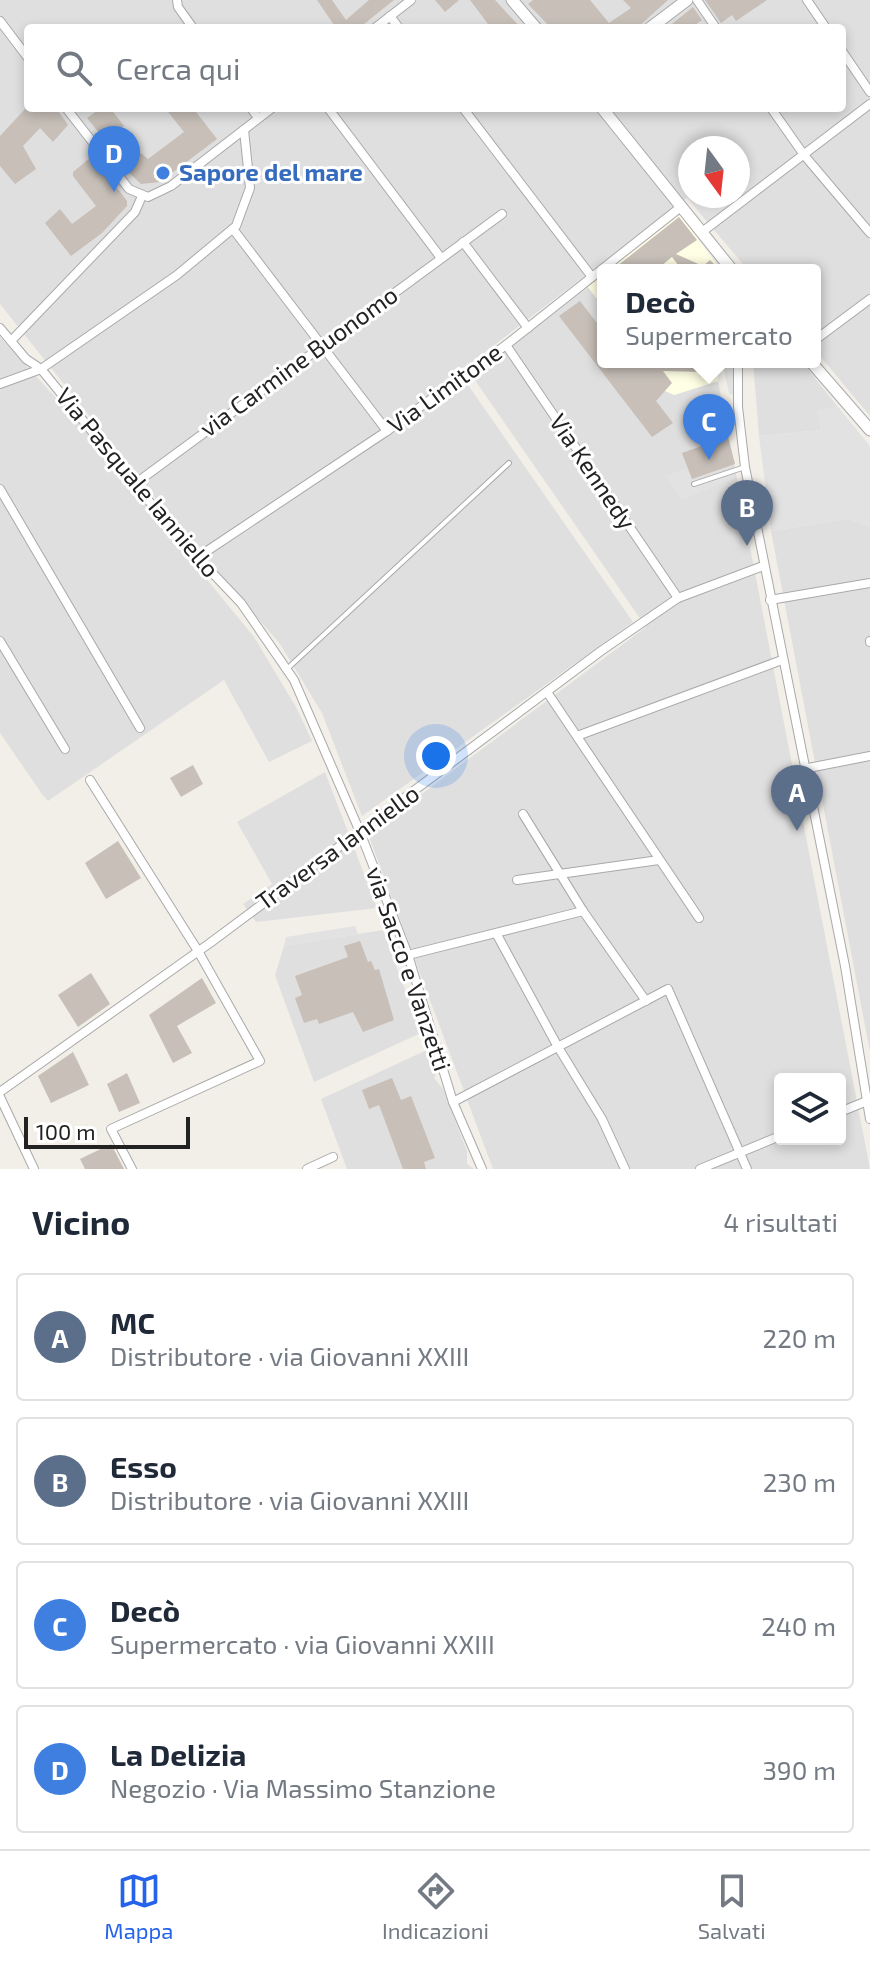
<!DOCTYPE html>
<html lang="it">
<meta charset="utf-8">
<style>
:root{--surface:#fff;--page:#f6f6f7;--text:#1f2937;--muted:#747a83;--line:#e0e1e3;--accent:#2563eb}
body{margin:0;font-family:"Exo 2",sans-serif;background:var(--page);color:var(--text)}
.controls{position:absolute;right:24px;bottom:24px;display:grid;overflow:hidden;border-radius:8px;box-shadow:0 4px 12px #0003}
.controls button{width:72px;height:72px;display:grid;place-items:center;padding:0;border:0;border-bottom:2px solid var(--line);background:var(--surface);color:var(--text);font:40px sans-serif}
.compass{position:absolute;left:678px;top:136px;width:72px;height:72px;border-radius:50%;background:var(--surface);box-shadow:0 4px 12px #0003;rotate:165deg}
.scale{position:absolute;left:24px;bottom:20px;width:166px;box-sizing:border-box;padding-left:8px;border:4px solid #222;border-top:0;font-size:22px;line-height:28px;white-space:nowrap;color:#222;-webkit-text-stroke:6px #fff;paint-order:stroke}
.you{position:absolute;left:436px;top:756px;width:28px;height:28px;margin:-20px;border:6px solid #fff;border-radius:50%;background:#1a73e8;box-shadow:0 0 0 12px #1a73e833}
.badge{display:grid;place-items:center;width:52px;height:52px;border-radius:50%;background:var(--accent);color:#fff;font-size:26px;font-weight:700}
.pin{position:absolute;translate:-50% -66px;filter:drop-shadow(0 2px 4px #0008)}
.pin::after{content:'';position:absolute;top:42px;width:28px;height:24px;background:inherit;clip-path:polygon(0 0,100% 0,50% 100%)}
.popup{position:absolute;left:597px;top:264px;width:224px;height:104px;box-sizing:border-box;display:grid;place-content:center;border-radius:8px;background:var(--surface);filter:drop-shadow(0 2px 6px #0005);font-size:26px;white-space:nowrap;color:var(--muted)}
.popup b{font-size:30px;color:var(--text)}
.popup::after{content:'';position:absolute;left:50%;top:100%;margin-left:-16px;border:16px solid transparent;border-top-color:var(--surface)}
.list{margin:0;padding:0;list-style:none}
h2{display:flex;justify-content:space-between;align-items:center;height:104px;margin:0;padding:0 32px;font-size:34px}
h2 small{font-size:26px;font-weight:400;color:var(--muted)}
.list li{display:grid;grid-template-columns:52px 1fr auto;gap:24px;align-items:center;box-sizing:border-box;height:128px;margin:0 16px 16px;padding:0 16px;border:2px solid var(--line);border-radius:8px}
.list b{display:block;font-size:30px;white-space:nowrap}
.list p{margin:0;font-size:26px;white-space:nowrap;color:var(--muted)}
.list em{font-size:26px;font-style:normal;color:var(--muted)}
.icon{flex:none;width:44px;height:44px;fill:none;stroke:currentColor;stroke-width:2;stroke-linecap:round;stroke-linejoin:round}
.map{position:relative;flex:none;width:870px;height:1169px;overflow:hidden}
.search{position:absolute;background:var(--surface);box-shadow:0 4px 12px #0003;left:24px;right:24px;top:24px;height:88px;display:flex;align-items:center;gap:20px;box-sizing:border-box;padding:0 28px;border-radius:8px;color:var(--muted);font-size:30px}
.sheet{height:680px;background:var(--surface)}
nav{display:flex;justify-content:space-around;align-items:center;box-sizing:border-box;height:112px;border-top:2px solid var(--line);background:var(--surface);font-size:22px;color:var(--muted)}
nav a{display:grid;justify-items:center;gap:4px}
nav .on{color:var(--accent)}
.map>svg:first-child{display:block}
.residential{fill:#e0dfdf;fill-rule:evenodd}
.education{fill:#ffffe5}
.parking{fill:#e2e2e2}
.building{fill:#c7bfb8}
.lines{fill:none;stroke-linecap:round;stroke-linejoin:round}
.service-casing{stroke:#a9a9a9;stroke-width:6}
.minor-casing{stroke:#a9a9a9;stroke-width:10}
.tertiary-casing{stroke:#a9a9a9;stroke-width:13}
.service{stroke:#fff;stroke-width:4}
.minor{stroke:#fff;stroke-width:8}
.tertiary{stroke:#fff;stroke-width:11}
.shop-dot{fill:#3f7fe0;stroke:#fff;stroke-width:3}
.labels{text-anchor:middle;stroke-width:6;stroke-linejoin:round;paint-order:stroke}
.shop-label{font-size:24px;font-weight:bold;fill:#366cbe;stroke:#fff;text-anchor:start}
.street-label{font-size:24px;fill:#222;stroke:#fff}
</style>
<div class="map">
<svg width="870" height="1169" viewBox="0 0 870 1169">
<rect width="100%" height="100%" fill="#f2efe9"/>
<g class="residential">
<path d="M 0,0 L 870,0 L 870,416 L 815,350 L 815,270 L 748,270 L 687,198 L 459,372 L 633,622 L 362,816 L 322,713 L 280,644 L 154,497 L 0,304 ZM 28,28 L 842,28 L 842,108 L 28,108 ZM 690,148 L 738,148 L 738,196 L 690,196 Z"/>
<path d="M 588,287 L 603,307 L 603,362 L 643,362 L 674,395 L 718,381 L 870,1169 L 493,1169 L 368,834 L 646,627 L 472,376 ZM 780,1079 L 840,1079 L 840,1139 L 780,1139 Z"/>
<polygon points="0,337 78,422 254,637 296,707 312,741 269,762 224,680 48,801 42,794 0,733"/>
<polygon points="753,362 802,362 838,407 818,411 821,430 759,436"/>
<polygon points="848,519 870,527 870,1052 771,531"/>
<polygon points="325,772 377,908 256,922 243,904 272,884 237,822"/>
<polygon points="383,930 421,1033 314,1082 275,975 284,946"/>
<polygon points="429,1049 437,1072 434,1078 443,1089 467,1151 467,1164 474,1169 347,1169 321,1099"/>
</g>
<g class="education">
<polygon points="680,215 721,270 609,270"/>
<polygon points="603,275 603,307 588,287"/>
<polygon points="643,362 719,362 718,381 674,395 665,391"/>
</g>
<g class="parking">
<polygon points="722,362 734,362 733,395 729,393"/>
<polygon points="838,407 870,446 870,527 848,519 771,531 759,436 821,430 818,411"/>
<polygon points="687,468 695,486 733,472 735,478 681,500 666,476"/>
<polygon points="355,926 358,934 284,946 286,937"/>
</g>
<g class="building">
<polygon points="317,0 332,0 346,20 369,0 394,0 359,28 336,28"/>
<polygon points="435,0 459,0 445,12"/>
<polygon points="470,0 495,0 521,28 491,28"/>
<polygon points="533,0 590,0 609,23 631,8 623,0 668,0 637,28 551,28 528,4"/>
<polygon points="705,0 767,0 736,21 732,15 721,23"/>
<polygon points="693,7 702,20 691,28 667,28"/>
<polygon points="26,108 56,108 68,125 53,142 40,128 23,146 36,169 15,184 0,166 0,136"/>
<polygon points="101,108 110,108 124,126 105,140 87,118"/>
<polygon points="165,108 193,108 217,139 160,182 141,184 123,167 141,153 148,159 184,132"/>
<polygon points="90,158 94,158 127,201 127,206 102,233 71,256 45,223 60,209 72,224 96,206 73,176 73,172"/>
<polygon points="679,217 697,240 676,254 703,266 710,260 720,270 682,270 672,257 656,270 612,270"/>
<polygon points="580,301 603,331 603,362 704,362 703,372 663,371 672,383 656,401 673,423 652,437 559,316"/>
<polygon points="728,437 735,464 692,479 682,453"/>
<polygon points="193,765 203,784 181,797 170,778"/>
<polygon points="118,841 141,878 106,899 85,863"/>
<polygon points="360,941 368,962 371,961 375,970 379,969 394,1020 363,1032 353,1012 319,1024 317,1019 304,1023 295,998 302,995 295,976 348,957 344,946"/>
<polygon points="91,973 110,1004 78,1027 58,995"/>
<polygon points="202,978 216,1003 177,1026 192,1053 173,1063 149,1015"/>
<polygon points="73,1052 89,1085 51,1103 38,1076"/>
<polygon points="127,1073 140,1103 119,1112 107,1084"/>
<polygon points="392,1078 401,1100 411,1096 435,1158 424,1162 426,1169 403,1169 379,1105 369,1109 362,1090"/>
<polygon points="111,1144 124,1169 85,1169 80,1159"/>
</g>
<g class="lines">
<g class="service-casing">
<g id="service">
<polyline points="694,484 745,467"/>
<polyline points="288,668 509,463"/>
</g>
</g>
<g class="minor-casing">
<g id="minor">
<polyline points="177,0 178,7 193,28"/>
<polyline points="697,0 716,28"/>
<polyline points="807,0 826,28"/>
<polyline points="390,16 399,28"/>
<polyline points="0,21 28,58"/>
<polyline points="375,28 411,0"/>
<polyline points="842,51 870,92"/>
<polyline points="66,108 129,189 148,197 171,186 272,108"/>
<polyline points="251,108 258,118"/>
<polyline points="328,108 441,258"/>
<polyline points="463,108 592,277"/>
<polyline points="771,108 804,155 870,233"/>
<polyline points="233,229 387,431"/>
<polyline points="702,232 870,104"/>
<polyline points="463,242 528,328"/>
<polyline points="0,328 26,359 41,369 180,539 241,603 294,680 360,832 408,955 453,1102 482,1169"/>
<polyline points="815,340 870,299"/>
<polyline points="11,341 135,212 142,196"/>
<polyline points="506,345 678,598"/>
<polyline points="738,362 738,407 745,467 845,966 870,1119"/>
<polyline points="0,384 41,369 177,275 236,226 250,188 244,130"/>
<polyline points="136,483 502,214"/>
<polyline points="0,489 140,728"/>
<polyline points="198,557 387,431 506,345 682,206"/>
<polyline points="770,600 870,583"/>
<polyline points="0,641 65,749"/>
<polyline points="870,641 870,642"/>
<polyline points="547,692 699,918"/>
<polyline points="577,736 782,660"/>
<polyline points="803,769 870,756"/>
<polyline points="90,780 198,951 260,1061 111,1129 132,1169"/>
<polyline points="523,814 583,911 646,1001"/>
<polyline points="517,880 659,860"/>
<polyline points="496,933 558,1047 602,1119 625,1169"/>
<polyline points="408,955 583,911"/>
<polyline points="0,1092 210,943 601,651 678,598 763,566"/>
<polyline points="0,1097 34,1169"/>
<polyline points="453,1102 668,989 747,1169"/>
<polyline points="840,1112 867,1101"/>
<polyline points="307,1169 333,1157"/>
<polyline points="700,1169 780,1136"/>
</g>
</g>
<g class="tertiary-casing">
<g id="tertiary">
<polyline points="512,0 536,28"/>
<polyline points="650,28 687,0"/>
<polyline points="602,108 732,270"/>
<polyline points="811,362 870,430"/>
</g>
</g>
<use href="#service" class="service"/>
<use href="#minor" class="minor"/>
<use href="#tertiary" class="tertiary"/>
</g>
<circle class="shop-dot" cx="163" cy="173" r="8"/>
<g class="labels">
<g class="shop-label">
<text x="179" y="181">Sapore del mare</text>
</g>
<g class="street-label">
<text transform="translate(299 362) rotate(-36)" y="8">via Carmine Buonomo</text>
<text transform="translate(445 389) rotate(-36)" y="8">Via Limitone</text>
<text transform="translate(592 472) rotate(56)" y="8">Via Kennedy</text>
<text transform="translate(137 483) rotate(50)" y="8">Via Pasquale Ianniello</text>
<text transform="translate(338 848) rotate(-36)" y="8">Traversa Ianniello</text>
<text transform="translate(408 969) rotate(71)" y="8">via Sacco e Vanzetti</text>
</g>
</g>
</svg>
<div class="controls">
<button><svg class="icon" aria-label="layers" viewBox="0 0 24 24"><path d="M12 4l9 5-9 5-9-5zM3 14l9 5 9-5"/></svg></button>
</div>
<svg class="compass" viewBox="-18 -18 36 36"><path d="M0-13l5 13h-10z" fill="#e53935"/><path d="M0 13l5-13h-10z" fill="#747a83"/></svg>
<div class="scale">100 m</div>
<div class="you"></div>
<div class="pin badge" style="left:797px;top:831px;background:#5c6f8a">A</div>
<div class="pin badge" style="left:747px;top:546px;background:#5c6f8a">B</div>
<div class="pin badge" style="left:709px;top:460px;background:#3f7fe0">C</div>
<div class="popup"><b>Decò</b>Supermercato</div>
<div class="pin badge" style="left:114px;top:192px;background:#3f7fe0">D</div>
<div class="search"><svg class="icon" aria-label="search" viewBox="0 0 24 24"><circle cx="10" cy="10" r="6"/><path d="M15 15l6 6"/></svg>Cerca qui</div>
</div>
<section class="sheet">
<h2>Vicino<small>4 risultati</small></h2>
<ul class="list">
<li><span class="badge" style="background:#5c6f8a">A</span><div><b>MC</b><p>Distributore · via Giovanni XXIII</p></div><em>220 m</em></li>
<li><span class="badge" style="background:#5c6f8a">B</span><div><b>Esso</b><p>Distributore · via Giovanni XXIII</p></div><em>230 m</em></li>
<li><span class="badge" style="background:#3f7fe0">C</span><div><b>Decò</b><p>Supermercato · via Giovanni XXIII</p></div><em>240 m</em></li>
<li><span class="badge" style="background:#3f7fe0">D</span><div><b>La Delizia</b><p>Negozio · Via Massimo Stanzione</p></div><em>390 m</em></li>
</ul>
</section>
<nav>
<a class="on"><svg class="icon" aria-label="map" viewBox="0 0 24 24"><path d="M3 6l6-2 6 2 6-2v14l-6 2-6-2-6 2zM9 4v14M15 6v14"/></svg>Mappa</a>
<a><svg class="icon" aria-label="directions" viewBox="0 0 24 24"><path d="M12 3l9 9-9 9-9-9zM9 14v-3h6M13 9l2 2-2 2"/></svg>Indicazioni</a>
<a><svg class="icon" aria-label="saved" viewBox="0 0 24 24"><path d="M7 4h10v16l-5-4-5 4z"/></svg>Salvati</a>
</nav>
